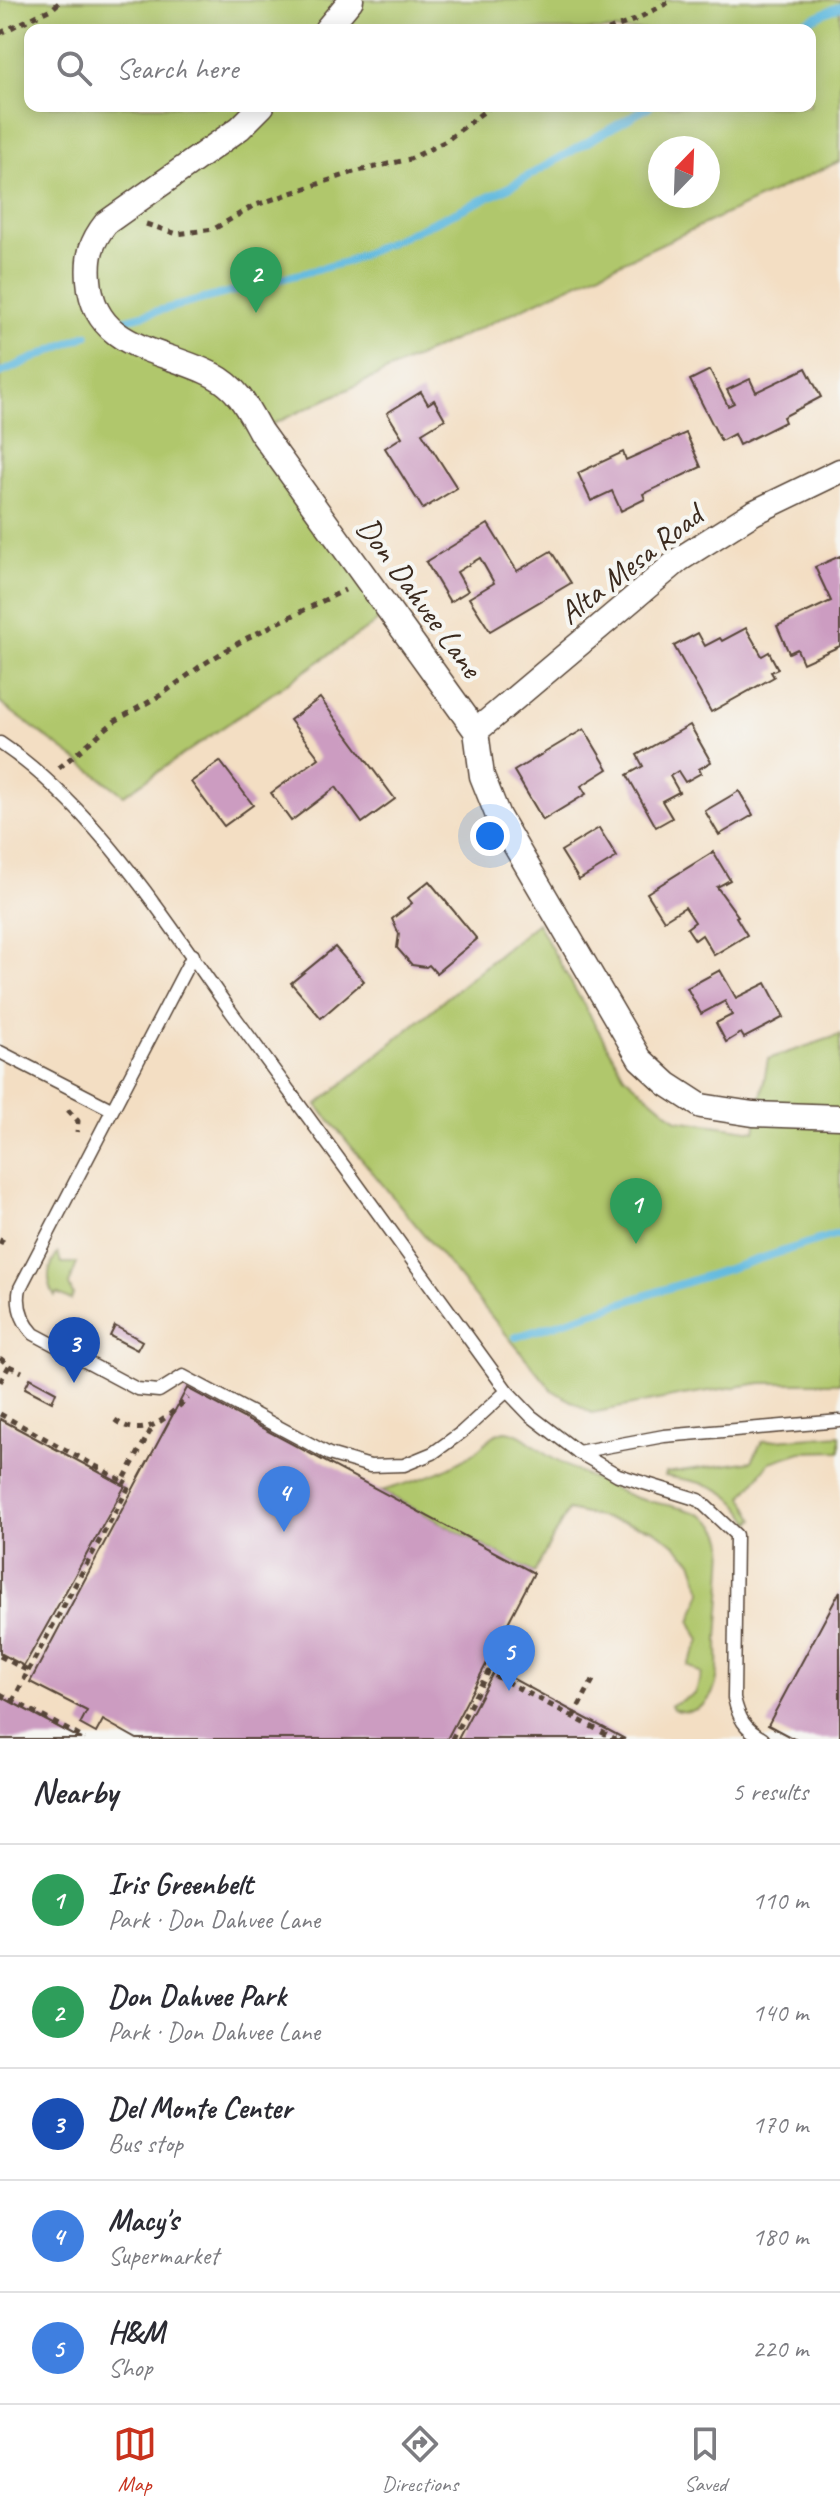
<!DOCTYPE html>
<meta charset="utf-8">
<style>
:root{--surface:#fff;--page:#f7f7f7;--text:#2b2b33;--muted:#7c7c81;--line:#e1e1e2;--accent:#c8321e}
body{margin:0;font-family:Caveat,sans-serif;background:var(--page);color:var(--text)}
.compass{position:absolute;left:648px;top:136px;width:72px;height:72px;border-radius:50%;background:var(--surface);box-shadow:0 4px 20px #0003;rotate:23deg}
.you{position:absolute;left:490px;top:836px;width:28px;height:28px;margin:-20px;border:6px solid #fff;border-radius:50%;background:#1a73e8;box-shadow:0 0 0 12px #1a73e833}
.badge{display:grid;place-items:center;width:52px;height:52px;border-radius:50%;background:var(--accent);color:#fff;font-size:26px;font-weight:700}
.pin{position:absolute;translate:-50% -66px;filter:drop-shadow(0 2px 4px #0008)}
.pin::after{content:'';position:absolute;top:42px;width:28px;height:24px;background:inherit;clip-path:polygon(0 0,100% 0,50% 100%)}
.list{margin:0;padding:0;list-style:none}
h2{display:flex;justify-content:space-between;align-items:center;height:104px;margin:0;padding:0 32px;font-size:34px}
h2 small{font-size:26px;font-weight:400;color:var(--muted)}
.list li{display:grid;grid-template-columns:52px 1fr auto;gap:24px;align-items:center;box-sizing:border-box;height:112px;padding:0 32px;border-top:2px solid var(--line)}
.list b{display:block;font-size:30px;white-space:nowrap}
.list p{margin:0;font-size:26px;white-space:nowrap;color:var(--muted)}
.list em{font-size:26px;font-style:normal;color:var(--muted)}
.icon{flex:none;width:44px;height:44px;fill:none;stroke:currentColor;stroke-width:2;stroke-linecap:round;stroke-linejoin:round}
.map{position:relative;flex:none;width:840px;height:1739px;overflow:hidden}
.search{position:absolute;background:var(--surface);box-shadow:0 4px 20px #0003;left:24px;right:24px;top:24px;height:88px;display:flex;align-items:center;gap:20px;box-sizing:border-box;padding:0 28px;border-radius:16px;color:var(--muted);font-size:30px}
.sheet{height:664px;background:var(--surface)}
nav{display:flex;justify-content:space-around;align-items:center;box-sizing:border-box;height:112px;border-top:2px solid var(--line);background:var(--surface);font-size:22px;color:var(--muted)}
nav a{display:grid;justify-items:center;gap:4px}
nav .on{color:var(--accent)}
.map>svg:first-child{display:block}
.green{fill:#b0c76c;stroke:#767845;stroke-width:2;fill-rule:evenodd}
.lines{fill:none;stroke-linecap:round;stroke-linejoin:round}
.stream{stroke:#62badf;stroke-width:8}
.building{fill:#cc9cc1}
.lane-casing{stroke:#574537;stroke-width:15}
.street-casing{stroke:#574537;stroke-width:27}
.path{stroke:#574537;stroke-width:5;stroke-dasharray:6 6;stroke-linecap:butt}
.lane{stroke:#fff;stroke-width:12}
.street{stroke:#fff;stroke-width:24}
.labels{text-anchor:middle;stroke-width:8;stroke-linejoin:round;paint-order:stroke}
.street-label{font-size:32px;fill:#3b2a1e;stroke:#f6f6f2}
</style>
<div class="map">
<svg width="840" height="1739" viewBox="0 0 840 1739">
<rect width="100%" height="100%" fill="#f6f6f2"/>
<filter id="ink" filterUnits="userSpaceOnUse"><feTurbulence type="fractalNoise" baseFrequency=".0125" numOctaves="2"/><feDisplacementMap in="SourceGraphic" scale="16" xChannelSelector="R" yChannelSelector="G"/><feConvolveMatrix kernelMatrix="1 2 1 2 8 2 1 2 1" color-interpolation-filters="sRGB"/></filter>
<filter id="wash" filterUnits="userSpaceOnUse"><feTurbulence type="fractalNoise" baseFrequency=".006" numOctaves="4" result="noise"/><feDisplacementMap in="SourceGraphic" scale="32" xChannelSelector="R" yChannelSelector="G"/><feGaussianBlur stdDeviation="1.8" result="paint"/><feColorMatrix in="noise" values="0 0 0 0 0 0 0 0 0 0 0 0 0 0 0 0 0 1.4 0 .05"/><feComposite in="paint" operator="in"/></filter>
<g filter="url(#wash)">
<rect width="100%" height="100%" fill="#f3dec3"/>
<g class="green">
<path d="M 0,0 L 840,0 L 840,161 L 260,430 L 391,612 L 124,795 L 0,703 ZM 30,30 L 810,30 L 810,106 L 30,106 ZM 660,148 L 708,148 L 708,196 L 660,196 Z"/>
<polygon points="537,923 624,1075 677,1120 755,1131 768,1059 840,1035 840,1383 761,1383 683,1395 592,1413 552,1390 317,1105"/>
<path d="M 58,1253 L 61,1263 L 77,1263 L 69,1285 L 73,1295 L 71,1300 L 57,1293 L 55,1296 C 45,1280 48,1268 58,1253 Z"/>
<path d="M 504,1431 C 521,1431 533,1446 547,1455 C 573,1471 603,1484 631,1496 C 662,1509 718,1503 724,1544 C 723,1576 720,1607 718,1639 C 718,1656 720,1674 714,1690 C 707,1707 691,1716 673,1709 L 671,1705 L 695,1694 L 702,1674 L 688,1665 L 700,1641 L 691,1622 L 702,1591 L 692,1561 L 672,1542 L 652,1529 L 568,1510 L 534,1573 L 381,1491 C 412,1482 442,1474 469,1456 C 483,1448 487,1436 504,1431 Z"/>
<path d="M 840,1435 L 840,1451 L 801,1452 L 770,1462 L 743,1497 L 755,1519 L 751,1523 C 729,1484 706,1484 665,1476 L 666,1473 L 752,1461 L 762,1441 Z"/>
</g>
<g class="lines">
<g class="stream">
<polyline points="787,30 840,6"/>
<polyline points="119,321 346,262 504,190 650,106"/>
<polyline points="0,373 87,335"/>
<polyline points="516,1337 840,1233"/>
</g>
</g>
<g id="blocks">
<g class="building">
<polygon points="806,368 821,397 783,417 785,422 739,445 734,434 721,441 690,380 710,370 728,406 734,403 727,390 750,379 756,392"/>
<polygon points="421,392 428,404 434,400 445,419 422,433 457,488 423,509 385,448 402,437 387,413"/>
<polygon points="686,433 701,467 643,494 645,499 621,511 612,491 591,501 578,473 623,452 626,460"/>
<polygon points="488,524 517,571 551,551 571,583 490,631 469,598 494,583 480,558 457,572 468,591 450,602 426,562"/>
<polygon points="840,556 840,646 803,663 797,649 789,653 777,626 831,601 815,567"/>
<polygon points="746,628 762,656 769,652 778,669 771,672 774,677 711,712 674,646 698,633 705,646 720,638 722,641"/>
<polygon points="320,698 395,799 362,823 336,787 291,821 271,793 319,758 290,720"/>
<polygon points="690,725 711,762 699,769 701,773 685,782 678,771 670,776 679,792 662,801 672,818 656,827 627,775 643,766 637,755"/>
<polygon points="584,729 608,769 581,786 586,794 543,820 514,771"/>
<polygon points="220,761 253,805 224,826 191,782"/>
<polygon points="739,791 753,815 719,835 705,811"/>
<polygon points="599,828 617,857 579,880 561,851"/>
<polygon points="713,852 730,880 717,887 738,916 736,917 747,935 714,955 702,935 695,940 687,928 695,922 685,907 664,920 647,893"/>
<polygon points="429,881 477,939 436,973 429,965 426,967 412,965 397,948 399,934 392,919 412,903 408,898"/>
<polygon points="335,947 364,981 321,1018 291,983"/>
<polygon points="720,970 736,998 766,983 784,1017 744,1038 741,1033 726,1042 716,1023 732,1015 725,1001 701,1014 687,988"/>
<polygon points="115,1326 142,1341 137,1350 110,1336"/>
<polygon points="30,1378 56,1392 52,1402 25,1388"/>
<polygon points="187,1388 534,1573 447,1739 137,1739 103,1720 96,1733 80,1724 87,1711 30,1682"/>
<polygon points="0,1419 125,1486 24,1666 0,1653"/>
<polygon points="840,1591 840,1739 794,1739 768,1725"/>
<polygon points="495,1669 576,1713 625,1739 458,1739"/>
<polygon points="0,1696 81,1739 0,1739"/>
</g>
</g>
</g>
<g filter="url(#ink)">
<use href="#blocks" fill-opacity="0" stroke="#574537" stroke-width="2"/>
<g class="lines">
<g class="lane-casing">
<g id="lane">
<path d="M 0,743 C 95,807 166,921 232,1013 C 324,1139 416,1264 507,1391 L 531,1416 L 578,1452 L 664,1436 L 840,1421"/>
<path d="M 193,955 L 20,1288 C 16,1306 22,1321 34,1334 L 137,1389 L 159,1391 L 183,1376 L 329,1454 L 370,1466 L 404,1465 L 433,1453 L 462,1432 L 507,1391"/>
<polyline points="0,1052 111,1109"/>
<path d="M 578,1452 L 618,1475 L 699,1500 L 736,1535 L 734,1698 C 739,1719 744,1728 763,1739"/>
</g>
</g>
<g class="street-casing">
<g id="street">
<polyline points="326,30 351,0"/>
<path d="M 262,106 L 240,128 L 106,223 C 91,242 87,256 89,280 C 94,350 163,349 213,375 C 238,388 247,407 260,431 L 476,731 L 482,776 L 498,816 L 640,1059 L 667,1084 L 701,1106 L 753,1114 L 840,1117"/>
<polyline points="476,731 680,559 753,513 840,471"/>
</g>
</g>
<g class="path">
<polyline points="608,30 635,20 673,0"/>
<polyline points="0,33 53,8 62,0"/>
<polyline points="146,224 177,234 214,229 253,206 354,172 410,159 446,141 491,106"/>
<polyline points="59,768 115,721 161,695 202,665 245,639 345,590"/>
<polyline points="68,1110 78,1121 77,1132"/>
<polyline points="0,1244 3,1238"/>
<polyline points="0,1358 9,1366 0,1382"/>
<polyline points="9,1366 22,1372"/>
<polyline points="0,1414 123,1481 153,1426"/>
<path d="M 115,1420 C 144,1442 167,1417 188,1398"/>
<polyline points="0,1656 28,1671 13,1701"/>
<polyline points="28,1671 130,1485 123,1481"/>
<polyline points="0,1694 85,1739"/>
<polyline points="573,1717 593,1680"/>
<polyline points="452,1739 488,1672 615,1739"/>
</g>
<use href="#lane" class="lane"/>
<use href="#street" class="street"/>
</g>
</g>
<g class="labels">
<g class="street-label">
<text transform="translate(630 564) rotate(-38)" y="11">Alta Mesa Road</text>
<text transform="translate(420 597) rotate(54)" y="11">Don Dahvee Lane</text>
</g>
</g>
</svg>
<svg class="compass" viewBox="-18 -18 36 36"><path d="M0-13l5 13h-10z" fill="#e53935"/><path d="M0 13l5-13h-10z" fill="#7c7c81"/></svg>
<div class="you"></div>
<div class="pin badge" style="left:636px;top:1244px;background:#2e9e5b">1</div>
<div class="pin badge" style="left:256px;top:313px;background:#2e9e5b">2</div>
<div class="pin badge" style="left:74px;top:1383px;background:#1a4fb4">3</div>
<div class="pin badge" style="left:284px;top:1532px;background:#3f7fe0">4</div>
<div class="pin badge" style="left:509px;top:1691px;background:#3f7fe0">5</div>
<div class="search"><svg class="icon" aria-label="search" viewBox="0 0 24 24"><circle cx="10" cy="10" r="6"/><path d="M15 15l6 6"/></svg>Search here</div>
</div>
<section class="sheet">
<h2>Nearby<small>5 results</small></h2>
<ul class="list">
<li><span class="badge" style="background:#2e9e5b">1</span><div><b>Iris Greenbelt</b><p>Park · Don Dahvee Lane</p></div><em>110 m</em></li>
<li><span class="badge" style="background:#2e9e5b">2</span><div><b>Don Dahvee Park</b><p>Park · Don Dahvee Lane</p></div><em>140 m</em></li>
<li><span class="badge" style="background:#1a4fb4">3</span><div><b>Del Monte Center</b><p>Bus stop</p></div><em>170 m</em></li>
<li><span class="badge" style="background:#3f7fe0">4</span><div><b>Macy's</b><p>Supermarket</p></div><em>180 m</em></li>
<li><span class="badge" style="background:#3f7fe0">5</span><div><b>H&amp;M</b><p>Shop</p></div><em>220 m</em></li>
</ul>
</section>
<nav>
<a class="on"><svg class="icon" aria-label="map" viewBox="0 0 24 24"><path d="M3 6l6-2 6 2 6-2v14l-6 2-6-2-6 2zM9 4v14M15 6v14"/></svg>Map</a>
<a><svg class="icon" aria-label="directions" viewBox="0 0 24 24"><path d="M12 3l9 9-9 9-9-9zM9 14v-3h6M13 9l2 2-2 2"/></svg>Directions</a>
<a><svg class="icon" aria-label="saved" viewBox="0 0 24 24"><path d="M7 4h10v16l-5-4-5 4z"/></svg>Saved</a>
</nav>
